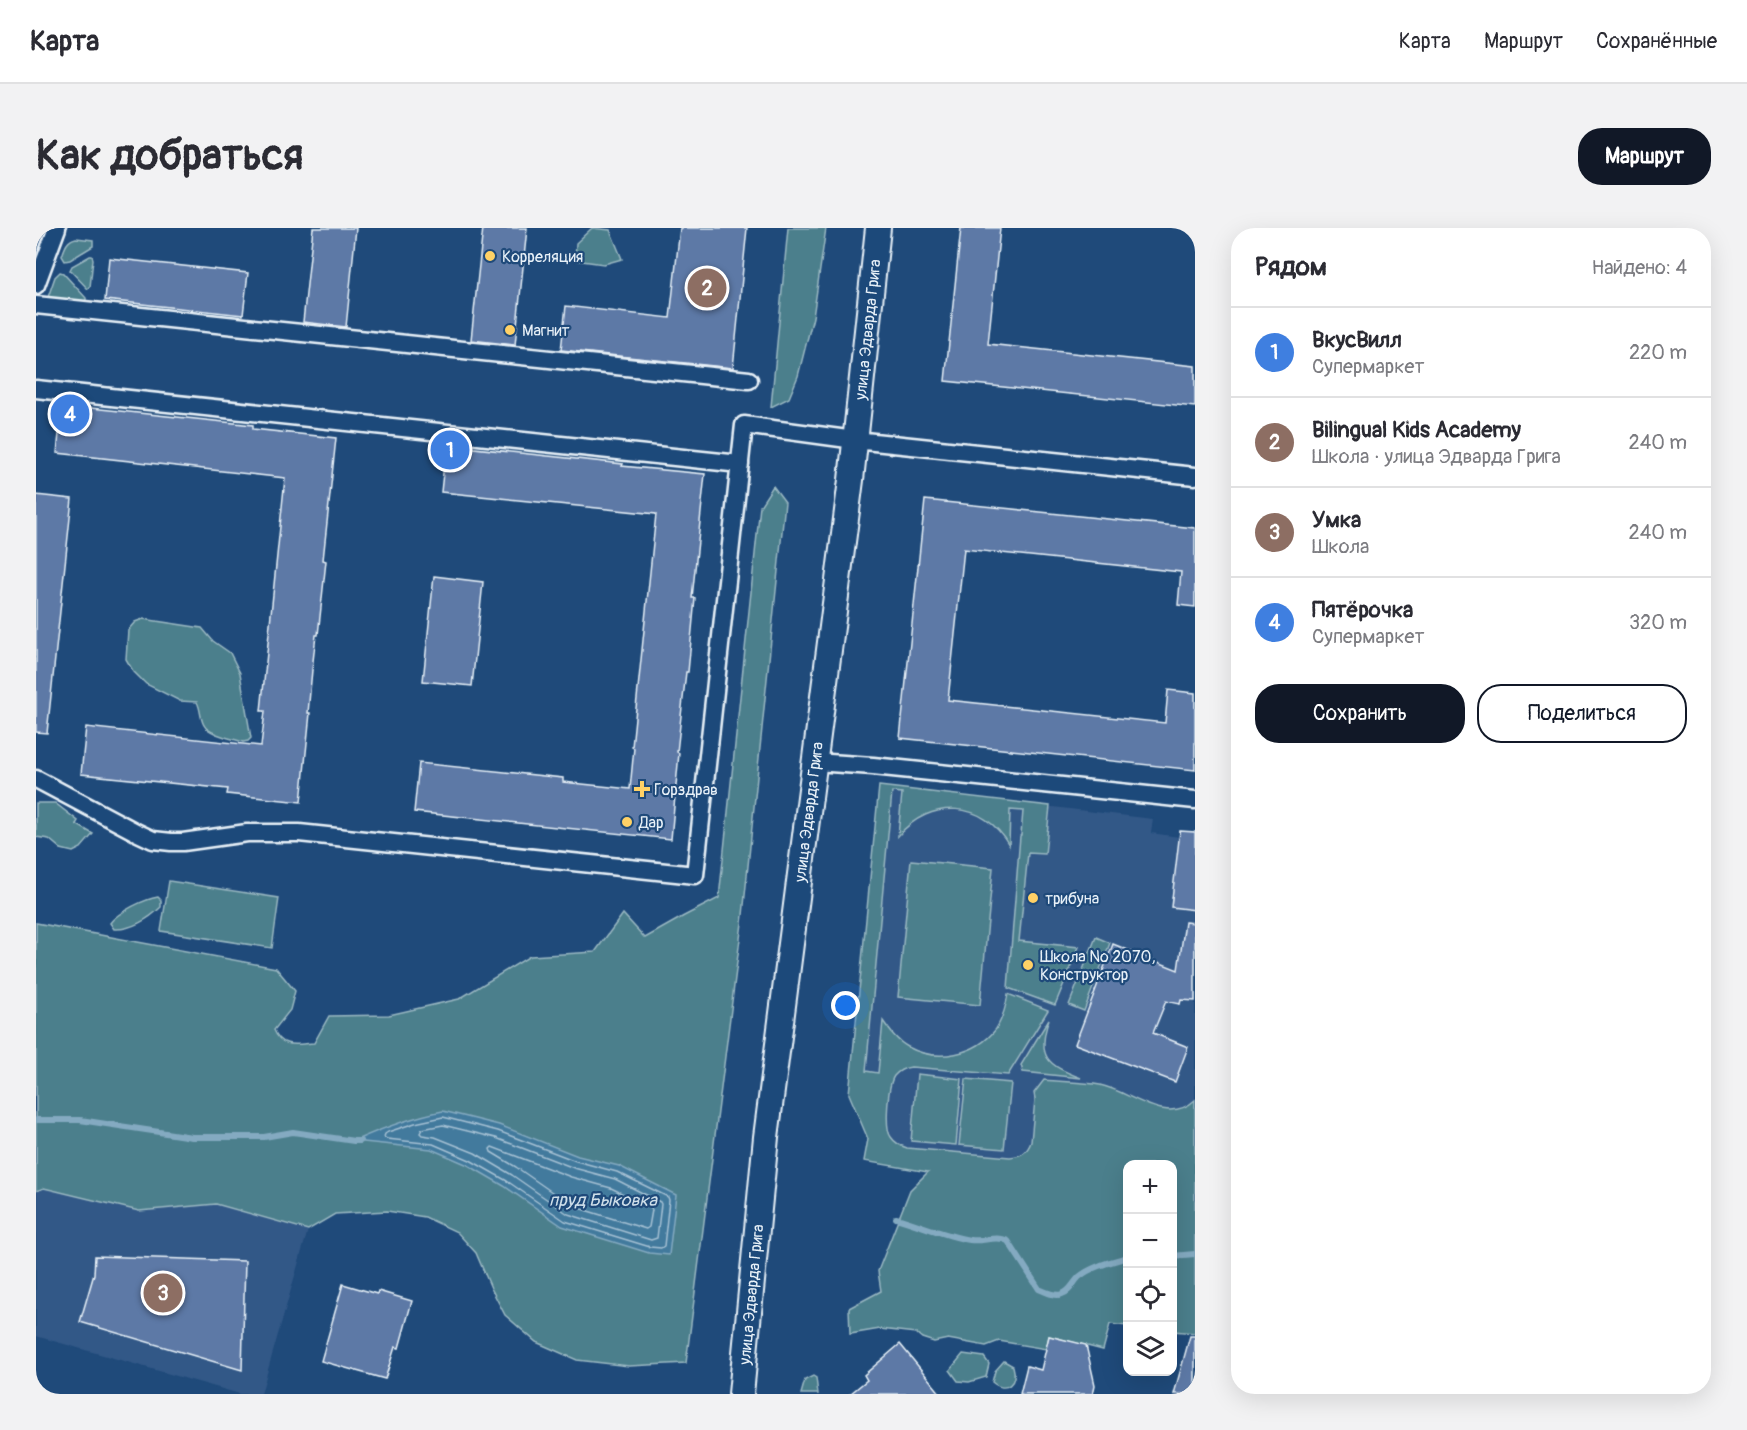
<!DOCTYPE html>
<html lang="ru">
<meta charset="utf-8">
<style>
:root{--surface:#fff;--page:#f2f2f3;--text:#2b2b33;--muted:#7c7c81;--line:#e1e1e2;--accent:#111827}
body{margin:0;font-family:Pangolin,sans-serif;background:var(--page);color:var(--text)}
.controls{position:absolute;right:18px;bottom:18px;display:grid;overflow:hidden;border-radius:12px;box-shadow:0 6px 24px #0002}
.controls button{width:54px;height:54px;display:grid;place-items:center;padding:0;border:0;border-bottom:2px solid var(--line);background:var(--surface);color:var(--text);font:30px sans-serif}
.you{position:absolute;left:810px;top:778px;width:21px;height:21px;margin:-15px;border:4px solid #fff;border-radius:50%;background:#1a73e8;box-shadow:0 0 0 9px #1a73e833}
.badge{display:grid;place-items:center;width:39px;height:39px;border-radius:50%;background:var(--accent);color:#fff;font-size:20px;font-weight:700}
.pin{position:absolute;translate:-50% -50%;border:3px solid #fff;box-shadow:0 2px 6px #0006}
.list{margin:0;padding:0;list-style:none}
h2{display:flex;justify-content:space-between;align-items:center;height:78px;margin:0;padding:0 24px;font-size:26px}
h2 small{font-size:20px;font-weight:400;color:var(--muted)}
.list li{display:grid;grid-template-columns:39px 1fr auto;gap:18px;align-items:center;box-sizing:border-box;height:90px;padding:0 24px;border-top:2px solid var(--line)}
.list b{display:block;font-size:22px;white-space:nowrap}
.list p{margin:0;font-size:20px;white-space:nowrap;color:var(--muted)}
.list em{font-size:20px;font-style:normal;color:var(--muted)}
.actions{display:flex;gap:12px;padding:18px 24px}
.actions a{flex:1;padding:14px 0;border:2px solid var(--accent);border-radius:24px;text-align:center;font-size:21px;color:var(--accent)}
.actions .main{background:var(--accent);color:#fff}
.icon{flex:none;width:33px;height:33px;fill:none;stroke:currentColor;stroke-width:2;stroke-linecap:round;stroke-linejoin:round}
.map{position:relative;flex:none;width:1159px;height:1166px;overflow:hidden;border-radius:24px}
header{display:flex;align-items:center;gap:36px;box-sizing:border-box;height:84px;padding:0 30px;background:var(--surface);border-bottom:2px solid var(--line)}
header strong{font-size:28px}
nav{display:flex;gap:33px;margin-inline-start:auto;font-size:21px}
.intro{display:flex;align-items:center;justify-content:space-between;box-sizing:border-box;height:144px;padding:0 36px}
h1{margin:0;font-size:42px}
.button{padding:15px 27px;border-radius:24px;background:var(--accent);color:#fff;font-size:21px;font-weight:700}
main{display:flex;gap:36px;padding:0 36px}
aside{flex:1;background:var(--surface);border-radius:24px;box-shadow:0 6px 24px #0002}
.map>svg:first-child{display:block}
.built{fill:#325887}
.green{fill:#4c7f8c;stroke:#9ab8c2;stroke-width:1.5}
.water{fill:#427a9d;stroke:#84aac1;stroke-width:1.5}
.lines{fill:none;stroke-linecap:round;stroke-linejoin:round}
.shore{stroke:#a6c1d4;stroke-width:1.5}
.stream{stroke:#84aac1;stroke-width:6}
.building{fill:#5d79a6;stroke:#e8f1f8;stroke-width:1.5}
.street-casing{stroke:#e8f1f8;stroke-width:21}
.secondary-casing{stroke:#e8f1f8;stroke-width:28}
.street{stroke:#1f4a7a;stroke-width:16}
.secondary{stroke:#1f4a7a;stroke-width:24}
.poi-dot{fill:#ffd166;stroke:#1f4a7a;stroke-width:2}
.labels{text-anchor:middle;stroke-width:4.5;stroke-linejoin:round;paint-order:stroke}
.poi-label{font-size:16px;fill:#e8f1f8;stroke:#1f4a7a;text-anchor:start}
.street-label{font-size:16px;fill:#e8f1f8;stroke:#1f4a7a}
.water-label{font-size:18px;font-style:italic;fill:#cfdfea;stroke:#1f4a7a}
</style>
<header>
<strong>Карта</strong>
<nav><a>Карта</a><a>Маршрут</a><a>Сохранённые</a></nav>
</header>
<div class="intro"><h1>Как добраться</h1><a class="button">Маршрут</a></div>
<main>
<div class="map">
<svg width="1159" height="1166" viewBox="0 0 1159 1166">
<rect width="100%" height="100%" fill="#1f4a7a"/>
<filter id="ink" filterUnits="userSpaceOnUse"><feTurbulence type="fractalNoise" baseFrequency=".0167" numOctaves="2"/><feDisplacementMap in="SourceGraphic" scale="12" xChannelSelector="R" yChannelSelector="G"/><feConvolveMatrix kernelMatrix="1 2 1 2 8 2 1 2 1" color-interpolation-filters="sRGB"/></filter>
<g filter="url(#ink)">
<g class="built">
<polygon points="843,558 1117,591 1115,605 1143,609 1144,602 1159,604 1159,944 1136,936 1092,936 990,959 828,933 832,911 813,866"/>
<polygon points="8,960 103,983 180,976 272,1002 225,1166 204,1166 0,1108 0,963"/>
</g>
<g class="green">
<polygon points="556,0 574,2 586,31 568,36 539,32 540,15"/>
<polygon points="752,0 790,0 777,89 762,148 753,170 735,179"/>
<path d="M 40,10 L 57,12 L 57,18 L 34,32 L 29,33 L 26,28 C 29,19 31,12 40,10 Z"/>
<polygon points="54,28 56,28 57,31 54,59 52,61 34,42 36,38"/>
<polygon points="24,44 27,45 50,70 50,76 11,72 19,49"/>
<path d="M 737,258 L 749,274 L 707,687 L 650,1135 L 593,1138 L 541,1132 L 500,1114 L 469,1087 L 455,1060 L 440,1025 L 421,1004 L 389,989 L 351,983 L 299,986 L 272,1002 L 180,976 L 103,983 L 8,960 L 0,963 L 0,695 L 240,740 L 259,763 L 254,782 L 238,802 C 246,821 260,816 278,815 L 293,788 L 353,787 L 423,771 L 494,728 L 559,724 L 587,686 L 609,710 L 648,688 L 683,670 L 724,278 Z"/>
<path d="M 107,391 L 166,400 L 177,413 L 194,425 L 204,445 L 215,510 L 212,513 L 207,514 C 198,511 172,506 168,497 C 164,491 165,481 161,474 L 144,473 L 110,456 L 97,443 L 90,431 L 92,402 L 99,394 Z"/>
<path d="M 843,558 L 1014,578 L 1009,626 L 992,625 L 983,713 L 1043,719 L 1019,777 L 972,760 L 984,608 L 985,607 L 987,583 L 974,582 L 973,617 C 948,572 894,570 862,608 L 866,565 L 856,564 L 830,843 L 842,845 L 847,793 C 854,803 861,813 872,819 C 901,835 940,827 960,801 C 967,790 970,778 972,766 L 1012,782 L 972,847 L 875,839 C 868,840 863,842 858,848 C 852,857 848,900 855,909 C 859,915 865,918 871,920 L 974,929 C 985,928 991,925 995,914 L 999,871 L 998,865 L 1008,852 C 1026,854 1046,854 1064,857 C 1094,863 1130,899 1159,872 L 1159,1105 L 1137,1103 L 1136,936 L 1092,936 L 1091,1098 L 1074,1096 L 1067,1122 L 1013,1108 L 1010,1121 L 963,1113 L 950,1118 L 912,1111 L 898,1114 L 886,1110 L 880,1105 L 844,1101 L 814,1106 L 813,1080 L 845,1063 L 842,1043 L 874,962 L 892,944 L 828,933 L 832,911 L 813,866 Z"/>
<polygon points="0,575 19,575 42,593 40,596 57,606 45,620 37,624 25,621 13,611 0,609"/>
<polygon points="875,632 957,640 944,777 862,769"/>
<polygon points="133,653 243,670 236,720 125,703"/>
<path d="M 122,669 L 125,672 L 125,679 C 113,691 95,702 78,701 L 74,695 C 82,684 109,671 122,669 Z"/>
<polygon points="1060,709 1074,715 1048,783 1033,777"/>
<path d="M 1013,791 C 1000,829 1011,837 1045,850 L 987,844 L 985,837 Z"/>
<polygon points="881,846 926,851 920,917 875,913"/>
<polygon points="930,851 975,855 968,921 923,917"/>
<polygon points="927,1126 948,1129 953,1136 950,1149 933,1154 922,1153 914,1142"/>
<path d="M 968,1133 L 977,1138 C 982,1155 970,1166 956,1154 L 959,1143 Z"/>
<polygon points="777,1148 780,1150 782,1166 765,1166 769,1152"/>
</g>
<path class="water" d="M 407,883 L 463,897 L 542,928 L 583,938 L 640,967 L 633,1027 L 613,1025 L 526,998 L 468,958 L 432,937 L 395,921 L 318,913 C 347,900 375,889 407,883 Z"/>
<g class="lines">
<g class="shore">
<polygon points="407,889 462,903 540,933 581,944 632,969 633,972 628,1018 625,1020 614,1019 529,993 471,953 434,932 397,916 351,911 348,909 349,906 352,904 379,895"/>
<polygon points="407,897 460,910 538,940 579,951 624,974 625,976 621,1010 615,1012 532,986 476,947 439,925 399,909 386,907 384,905 386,901"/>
<polygon points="456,919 535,949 575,960 614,979 616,982 613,999 610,1001 536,978 480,939 455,924 454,921"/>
</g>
<g class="stream">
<polyline points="0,892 44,892 156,909 228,909 257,904 318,913 324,913"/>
<path d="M 860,990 C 885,997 909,1008 934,1012 C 947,1014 960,1007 972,1013 L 1003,1061 C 1010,1064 1020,1069 1026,1066 C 1034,1064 1037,1055 1043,1049 C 1056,1038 1075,1034 1092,1029"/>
<polyline points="1136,1028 1159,1026"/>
</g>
</g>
<g class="building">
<polygon points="277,0 320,0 310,99 267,94"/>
<polygon points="447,0 491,0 479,117 435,112"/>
<polygon points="644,0 711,0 697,140 525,122 530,78 634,90"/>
<polygon points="925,0 964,0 952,116 1159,138 1159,179 909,153"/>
<polygon points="73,30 212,45 207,87 69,72"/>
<polygon points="26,177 217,197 217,201 300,210 287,332 290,333 282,407 280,407 276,442 272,485 274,485 265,574 191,566 192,561 45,546 50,499 225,518 229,483 225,483 249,250 21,225"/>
<polygon points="410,217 587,236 586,238 669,246 656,370 659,370 652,444 650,444 645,488 641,524 643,525 635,611 378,584 383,535 527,550 527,554 594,561 598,520 596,519 620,286 405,264"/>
<polygon points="0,267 36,271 11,505 0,504"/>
<polygon points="889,272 1159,300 1159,379 1142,377 1145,344 928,321 912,472 1129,495 1132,462 1159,465 1159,542 864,510"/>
<polygon points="398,348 447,354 436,458 387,453"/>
<polygon points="1144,603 1159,604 1159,682 1135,679"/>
<polygon points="1149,694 1159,695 1159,773 1145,772 1144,776 1130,773 1117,805 1152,819 1139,854 1039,816 1077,716 1142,742"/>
<polygon points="59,1028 209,1033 206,1142 44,1094 58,1046"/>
<polygon points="307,1056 341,1066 342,1063 376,1073 363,1120 359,1119 349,1151 285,1133"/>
<polygon points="1013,1108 1050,1117 1059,1157 1057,1166 984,1166 991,1138 1005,1142"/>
<polygon points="1154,1108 1159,1108 1159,1166 1138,1166"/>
<polygon points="864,1116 905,1166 814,1166 831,1152 828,1147"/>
</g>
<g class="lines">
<g class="street-casing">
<g id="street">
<polyline points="0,57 21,0"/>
<polyline points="0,77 713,152"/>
<polyline points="0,161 704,236"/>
<polyline points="779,534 837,538 1159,572"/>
<polyline points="0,551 100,604 117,612 135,614 147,614 211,605 263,605 659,647 708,197 819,212 1159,248"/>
</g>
</g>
<g class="secondary-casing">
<g id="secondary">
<path id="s1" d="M 705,1166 L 730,909 L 815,252 L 842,0"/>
</g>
</g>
<use href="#street" class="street"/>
<use href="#secondary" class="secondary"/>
</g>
</g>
<g class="poi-dot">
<circle cx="454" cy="28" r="6"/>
<circle cx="474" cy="102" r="6"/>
<path d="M603 552h6v6h6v6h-6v6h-6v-6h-6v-6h6z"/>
<circle cx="591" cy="594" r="6"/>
<circle cx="997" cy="670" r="6"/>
<circle cx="992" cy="737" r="6"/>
</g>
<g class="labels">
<g class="poi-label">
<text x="466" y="34">Корреляция</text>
<text x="486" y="108">Магнит</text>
<text x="618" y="567">Горздрав</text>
<text x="603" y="600">Дар</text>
<text x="1009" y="676">трибуна</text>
<text x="1004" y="734">Школа № 2070,<tspan x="1004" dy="18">Конструктор</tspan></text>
</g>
<g class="street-label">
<text dy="6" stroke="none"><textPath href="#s1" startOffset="1072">улица Эдварда Грига</textPath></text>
<text dy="6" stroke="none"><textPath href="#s1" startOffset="586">улица Эдварда Грига</textPath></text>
<text dy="6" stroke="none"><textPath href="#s1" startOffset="100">улица Эдварда Грига</textPath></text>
</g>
<g class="water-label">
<text x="567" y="978">пруд Быковка</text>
</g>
</g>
</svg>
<div class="controls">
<button>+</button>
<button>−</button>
<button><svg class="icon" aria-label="locate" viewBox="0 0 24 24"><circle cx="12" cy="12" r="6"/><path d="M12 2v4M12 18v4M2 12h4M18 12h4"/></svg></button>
<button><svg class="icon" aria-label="layers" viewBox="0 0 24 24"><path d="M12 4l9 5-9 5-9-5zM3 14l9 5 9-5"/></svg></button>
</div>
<div class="you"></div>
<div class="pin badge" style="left:414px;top:222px;background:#3f7fe0">1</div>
<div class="pin badge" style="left:671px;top:60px;background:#8d6e63">2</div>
<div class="pin badge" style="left:127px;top:1065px;background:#8d6e63">3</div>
<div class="pin badge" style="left:34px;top:186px;background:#3f7fe0">4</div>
</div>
<aside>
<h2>Рядом<small>Найдено: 4</small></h2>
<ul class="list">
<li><span class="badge" style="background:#3f7fe0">1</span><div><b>ВкусВилл</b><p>Супермаркет</p></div><em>220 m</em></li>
<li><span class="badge" style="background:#8d6e63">2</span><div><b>Bilingual Kids Academy</b><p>Школа · улица Эдварда Грига</p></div><em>240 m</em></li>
<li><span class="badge" style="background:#8d6e63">3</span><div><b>Умка</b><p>Школа</p></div><em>240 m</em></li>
<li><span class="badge" style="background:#3f7fe0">4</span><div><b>Пятёрочка</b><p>Супермаркет</p></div><em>320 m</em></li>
</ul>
<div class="actions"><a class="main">Сохранить</a><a>Поделиться</a></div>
</aside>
</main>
